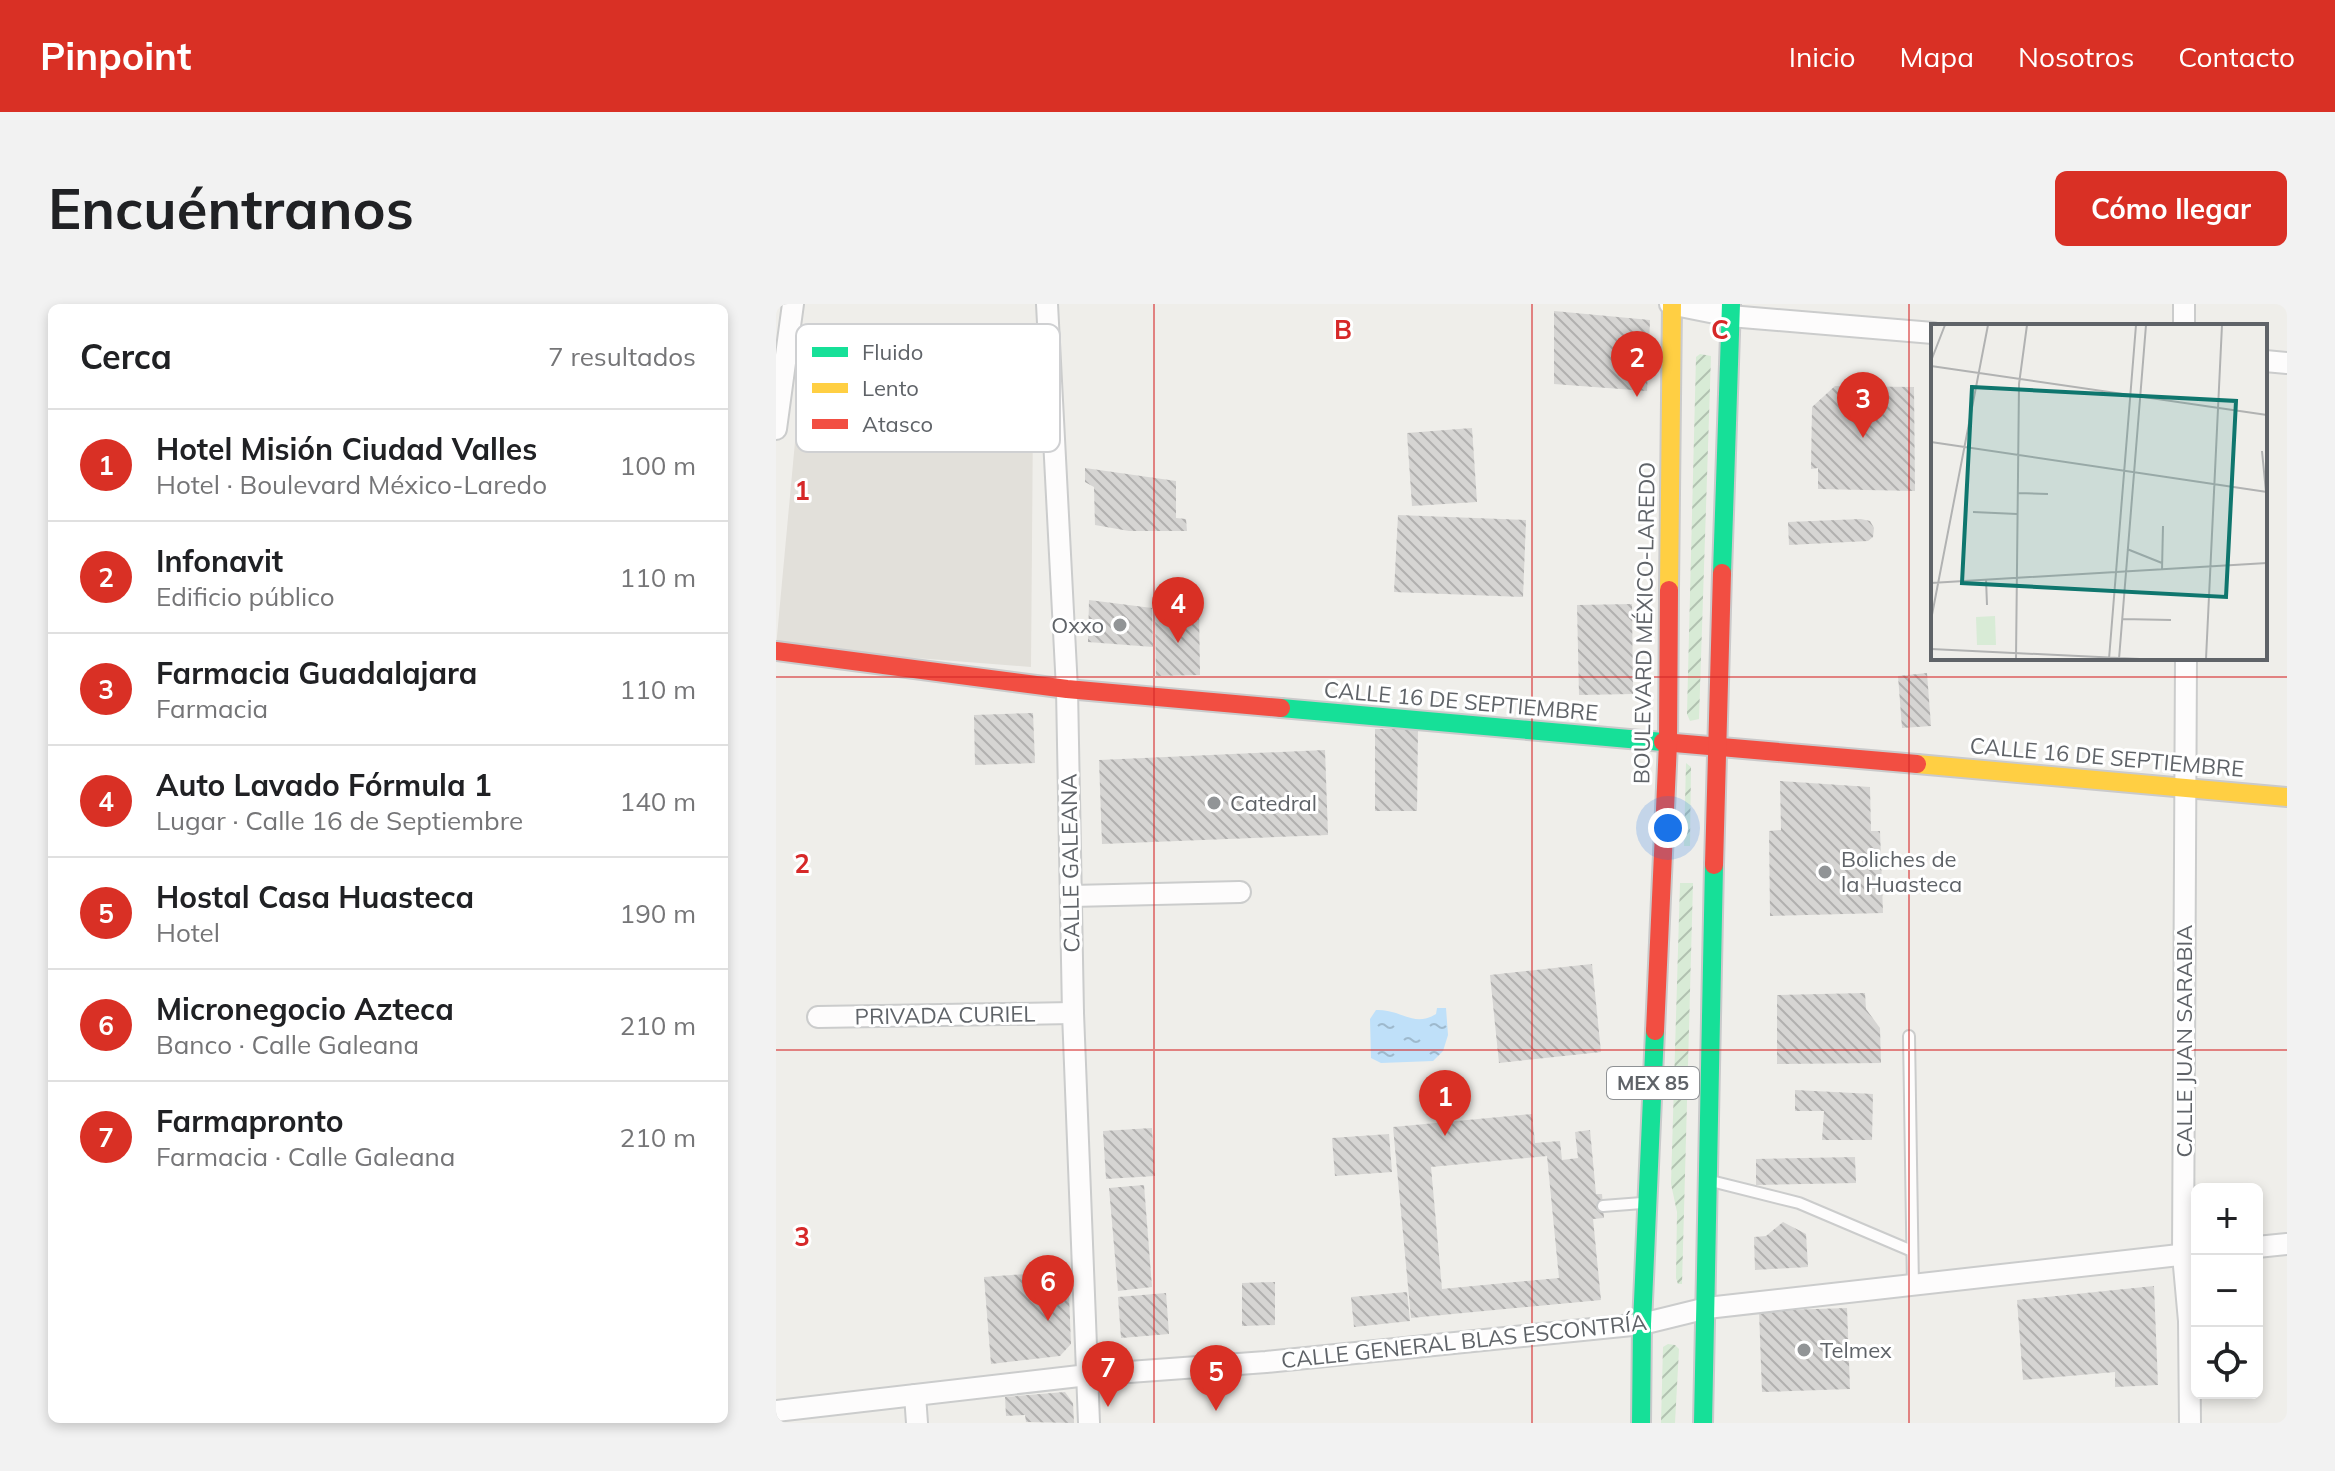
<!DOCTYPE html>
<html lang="es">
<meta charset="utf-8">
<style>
:root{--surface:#fff;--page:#f2f2f2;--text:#202124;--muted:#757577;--line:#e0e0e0;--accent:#d93025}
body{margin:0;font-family:Mulish,sans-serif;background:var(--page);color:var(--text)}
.controls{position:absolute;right:24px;bottom:24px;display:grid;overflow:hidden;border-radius:12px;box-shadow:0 4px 12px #0003}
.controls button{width:72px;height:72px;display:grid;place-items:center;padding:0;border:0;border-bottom:2px solid var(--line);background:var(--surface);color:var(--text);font:40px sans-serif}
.you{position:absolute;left:892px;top:524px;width:28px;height:28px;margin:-20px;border:6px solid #fff;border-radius:50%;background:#1a73e8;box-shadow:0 0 0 12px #1a73e833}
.badge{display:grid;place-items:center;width:52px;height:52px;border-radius:50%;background:var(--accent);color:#fff;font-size:26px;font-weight:700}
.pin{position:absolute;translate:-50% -66px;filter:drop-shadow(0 2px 4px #0008)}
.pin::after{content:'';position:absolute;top:42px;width:28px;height:24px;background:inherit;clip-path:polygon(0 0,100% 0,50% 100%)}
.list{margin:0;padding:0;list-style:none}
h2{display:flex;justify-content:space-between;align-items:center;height:104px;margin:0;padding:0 32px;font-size:34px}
h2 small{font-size:26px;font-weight:400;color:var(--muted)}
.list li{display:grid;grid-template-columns:52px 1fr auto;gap:24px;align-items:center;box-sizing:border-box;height:112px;padding:0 32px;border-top:2px solid var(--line)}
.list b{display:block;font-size:30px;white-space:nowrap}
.list p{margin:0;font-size:26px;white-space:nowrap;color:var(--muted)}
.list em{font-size:26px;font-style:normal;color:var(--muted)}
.icon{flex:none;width:44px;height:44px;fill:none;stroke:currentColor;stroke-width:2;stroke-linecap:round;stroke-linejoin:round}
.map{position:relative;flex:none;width:1511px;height:1119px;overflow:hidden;border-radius:12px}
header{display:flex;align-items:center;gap:48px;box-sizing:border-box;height:112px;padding:0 40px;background:var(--accent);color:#fff}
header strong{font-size:38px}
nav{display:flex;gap:44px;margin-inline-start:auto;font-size:28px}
.intro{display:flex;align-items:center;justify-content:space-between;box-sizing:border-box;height:192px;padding:0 48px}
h1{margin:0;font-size:56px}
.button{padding:20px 36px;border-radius:12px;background:var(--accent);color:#fff;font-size:28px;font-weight:700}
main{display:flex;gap:48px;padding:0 48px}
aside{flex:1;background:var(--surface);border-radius:12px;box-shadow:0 4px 12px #0003}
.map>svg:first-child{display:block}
.education{fill:#e2e0da}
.garden{fill:url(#garden-furrows)}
.water{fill:url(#water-ripples)}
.building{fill:url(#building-back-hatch);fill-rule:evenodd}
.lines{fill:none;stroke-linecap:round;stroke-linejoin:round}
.lane-casing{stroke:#cbcccc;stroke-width:14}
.street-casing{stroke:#cbcccc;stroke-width:24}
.fast-casing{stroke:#cacacb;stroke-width:22}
.slow-casing{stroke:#cacacb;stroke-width:22}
.jam-casing{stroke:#cacacb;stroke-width:22}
.lane{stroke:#fdfcfc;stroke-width:10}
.street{stroke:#fdfcfc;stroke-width:20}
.fast{stroke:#16e098;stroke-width:18}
.slow{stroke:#ffcf43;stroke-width:18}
.jam{stroke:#f24e42;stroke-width:18}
.grid{fill:none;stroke:#d62828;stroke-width:2;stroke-opacity:0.55}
.poi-dot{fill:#919496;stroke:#fff;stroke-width:3}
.labels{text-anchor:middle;stroke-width:6;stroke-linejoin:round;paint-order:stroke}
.shield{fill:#fff;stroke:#8f9295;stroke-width:2}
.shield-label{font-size:20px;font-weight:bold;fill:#5f6368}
.street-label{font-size:22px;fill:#5f6368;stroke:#fff}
.poi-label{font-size:22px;fill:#5f6368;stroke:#fff;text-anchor:start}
.inset-road{fill:none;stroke:#b1b2b2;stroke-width:2}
.view{fill:#0f766e;fill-opacity:0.15;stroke:#0f766e;stroke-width:4}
.inset-edge{fill:none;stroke:#5f6368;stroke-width:4}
.key{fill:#fff;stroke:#cfd0d2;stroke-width:2}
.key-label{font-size:22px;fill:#5f6368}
.grid-label{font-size:26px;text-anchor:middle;font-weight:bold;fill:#d62828;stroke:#fff;stroke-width:6;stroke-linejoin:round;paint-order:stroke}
</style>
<header>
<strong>Pinpoint</strong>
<nav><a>Inicio</a><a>Mapa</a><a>Nosotros</a><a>Contacto</a></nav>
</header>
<div class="intro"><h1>Encuéntranos</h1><a class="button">Cómo llegar</a></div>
<main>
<aside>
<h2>Cerca<small>7 resultados</small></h2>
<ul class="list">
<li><span class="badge">1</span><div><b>Hotel Misión Ciudad Valles</b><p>Hotel · Boulevard México-Laredo</p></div><em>100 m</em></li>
<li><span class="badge">2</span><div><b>Infonavit</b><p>Edificio público</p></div><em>110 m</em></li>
<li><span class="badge">3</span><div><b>Farmacia Guadalajara</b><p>Farmacia</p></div><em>110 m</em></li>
<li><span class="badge">4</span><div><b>Auto Lavado Fórmula 1</b><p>Lugar · Calle 16 de Septiembre</p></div><em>140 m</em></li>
<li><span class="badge">5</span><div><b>Hostal Casa Huasteca</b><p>Hotel</p></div><em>190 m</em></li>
<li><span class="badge">6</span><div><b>Micronegocio Azteca</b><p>Banco · Calle Galeana</p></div><em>210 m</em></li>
<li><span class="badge">7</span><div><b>Farmapronto</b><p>Farmacia · Calle Galeana</p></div><em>210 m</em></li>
</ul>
</aside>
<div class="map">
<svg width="1511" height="1119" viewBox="0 0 1511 1119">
<defs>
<pattern id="garden-furrows" width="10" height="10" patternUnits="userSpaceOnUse" patternTransform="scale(2)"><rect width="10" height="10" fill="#d8ebd6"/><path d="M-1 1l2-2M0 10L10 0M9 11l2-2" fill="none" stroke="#b2c2b1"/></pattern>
<pattern id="water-ripples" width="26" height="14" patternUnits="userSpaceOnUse" patternTransform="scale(2)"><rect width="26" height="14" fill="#bfe0f9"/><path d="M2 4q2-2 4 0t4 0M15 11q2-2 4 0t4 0" fill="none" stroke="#9eb9cd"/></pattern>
<pattern id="building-back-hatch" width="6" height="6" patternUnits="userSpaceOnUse" patternTransform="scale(2)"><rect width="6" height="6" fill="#d6d5d3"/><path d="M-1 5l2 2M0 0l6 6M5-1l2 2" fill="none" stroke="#b1b0af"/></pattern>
</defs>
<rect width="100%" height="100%" fill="#efeeea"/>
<polygon class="education" points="23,95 257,112 255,363 0,343"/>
<g class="garden">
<polygon points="924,50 935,52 923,415 914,417 911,410 920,53"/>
<polygon points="910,459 915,463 914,542 908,542"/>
<polygon points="904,579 917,579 906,980 902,980 900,974 901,908 895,880"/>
<polygon points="892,1040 899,1041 903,1045 899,1119 885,1119 887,1043"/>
</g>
<path class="water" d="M 661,704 L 670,704 L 672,731 L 667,747 L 657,757 L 605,759 L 595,754 L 594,715 L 600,706 C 626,705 637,724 660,710 Z"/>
<g class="building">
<polygon points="778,7 874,16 871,87 778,80"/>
<polygon points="1059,82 1138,83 1139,187 1042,185 1042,164 1035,165 1036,103"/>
<polygon points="696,124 701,198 636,202 631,129"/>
<polygon points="309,164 400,177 400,214 410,215 411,227 353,227 319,221 318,183 309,178"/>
<polygon points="622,211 750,216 747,293 618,288"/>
<polygon points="1085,215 1094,217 1098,224 1097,233 1092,237 1013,241 1012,218"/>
<polygon points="313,296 376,304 377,343 312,338"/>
<polygon points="856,300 857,390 803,391 801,301"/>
<polygon points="423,307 424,371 380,372 379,308"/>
<polygon points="1151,369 1155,422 1126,424 1122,372"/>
<polygon points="257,409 259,459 199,461 198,411"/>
<polygon points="599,425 642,425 641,507 599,507"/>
<polygon points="549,446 552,531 326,540 323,456"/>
<polygon points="1004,477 1094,483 1095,527 1104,527 1107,609 994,612 993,527 1005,526"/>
<polygon points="816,660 825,748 723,759 714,671"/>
<polygon points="1089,689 1090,705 1104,724 1105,759 1001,760 1001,691"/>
<polygon points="1019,786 1097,790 1096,836 1046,836 1048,807 1019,807"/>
<path d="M 756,810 L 759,839 L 784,837 L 786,856 L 802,854 L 799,828 L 814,826 L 820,890 L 826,890 L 828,914 L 817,915 L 825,996 L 635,1014 L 617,823 ZM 771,852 L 783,974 L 666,985 L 655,863 Z"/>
<polygon points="376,824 379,872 330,875 327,827"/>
<polygon points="613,830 616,868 559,872 556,834"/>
<polygon points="1079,853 1080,879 980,881 980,855"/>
<polygon points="368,881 376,983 342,987 333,884"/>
<polygon points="1007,918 1030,930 1032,963 979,966 978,933 990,932"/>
<polygon points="292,967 295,1040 284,1052 215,1060 208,973"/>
<polygon points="499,978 499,1021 466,1022 466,979"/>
<polygon points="1378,982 1382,1081 1339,1083 1339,1068 1247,1076 1241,996"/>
<polygon points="631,988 634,1017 578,1023 575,993"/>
<polygon points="390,989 393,1030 345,1034 342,993"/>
<polygon points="1071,1004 1074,1085 986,1088 983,1007"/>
<polygon points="289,1088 297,1099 298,1119 250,1118 249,1111 230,1112 229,1093"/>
</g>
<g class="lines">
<g class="lane-casing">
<g id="lane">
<polyline points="1133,732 1137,983"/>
<polyline points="935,877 1023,899 1136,947"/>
<polyline points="827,902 866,899"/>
</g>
</g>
<g class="street-casing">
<g id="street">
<polyline points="271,0 291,385 297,709 313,1119"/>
<polyline points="894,0 954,12 1157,29"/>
<polyline points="1408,0 1408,22"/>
<polyline points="1489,57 1511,59"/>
<polyline points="0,125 17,0"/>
<polyline points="1410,354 1407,951 1413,1017 1414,1119"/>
<polyline points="296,592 464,588"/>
<polyline points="42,713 297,709"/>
<polyline points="1481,943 1511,940"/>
<polyline points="139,1091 141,1119"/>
<polyline points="0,1107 312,1071 490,1058 866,1020 931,1004 1421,949"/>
</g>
</g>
<g class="fast-casing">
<g id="fast">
<polyline points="946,269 955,0"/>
<polyline points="505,404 887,438"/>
<polyline points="865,1119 866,1020 879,727"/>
<polyline points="927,1119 938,561"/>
</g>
</g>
<g class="slow-casing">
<g id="slow">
<polyline points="893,286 896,0"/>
<polyline points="1141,460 1511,493"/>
</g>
</g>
<g class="jam-casing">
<g id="jam">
<polyline points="0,347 291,385 505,404"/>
<polyline points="887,438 1141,460"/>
<polyline points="938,561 946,269"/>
<polyline points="879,727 892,439 893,286"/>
</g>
</g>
<use href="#lane" class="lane"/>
<use href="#street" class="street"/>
<use href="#fast" class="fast"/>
<use href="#slow" class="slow"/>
<use href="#jam" class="jam"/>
</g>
<path class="grid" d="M 378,0 L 378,1119M 756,0 L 756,1119M 1133,0 L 1133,1119M 0,373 L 1511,373M 0,746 L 1511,746"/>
<g class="poi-dot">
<circle cx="344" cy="321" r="8"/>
<circle cx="438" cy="499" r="8"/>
<circle cx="1049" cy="568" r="8"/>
<circle cx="1028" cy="1046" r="8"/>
</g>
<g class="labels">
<rect class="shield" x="831" y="763" width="92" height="32" rx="6"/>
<g class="shield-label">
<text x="877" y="786">MEX 85</text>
</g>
<g class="street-label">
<text transform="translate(868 319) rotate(-89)" y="8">BOULEVARD MÉXICO-LAREDO</text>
<text transform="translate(685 397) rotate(5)" y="8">CALLE 16 DE SEPTIEMBRE</text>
<text transform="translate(1331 453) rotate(5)" y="8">CALLE 16 DE SEPTIEMBRE</text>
<text transform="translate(294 559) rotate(-91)" y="8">CALLE GALEANA</text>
<text transform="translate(169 711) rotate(-1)" y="8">PRIVADA CURIEL</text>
<text transform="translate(1408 737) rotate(-90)" y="8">CALLE JUAN SARABIA</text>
<text transform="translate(688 1037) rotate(-6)" y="8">CALLE GENERAL BLAS ESCONTRÍA</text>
</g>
<g class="poi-label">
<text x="328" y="329" text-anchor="end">Oxxo</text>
<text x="454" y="507">Catedral</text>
<text x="1065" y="563">Boliches de<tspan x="1065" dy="25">la Huasteca</tspan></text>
<text x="1044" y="1054">Telmex</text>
</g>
</g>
<g transform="translate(1155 20)">
<rect width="336" height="336" fill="#efeeea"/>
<path d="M 64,292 L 65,321 L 46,321 L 45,293 Z" fill="#d8ebd6"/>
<path class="inset-road" d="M 0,37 L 14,1M 0,42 L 336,91M 0,118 L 336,168M 331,127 L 335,168M 87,169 L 117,170M 42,188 L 86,190M 196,225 L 231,239M 231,246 L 232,202M 55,255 L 56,281M 0,259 L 336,239M 191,295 L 240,296M 0,296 L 57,1M 0,325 L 209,335M 85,335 L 88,60 L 96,1M 178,335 L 205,1M 188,335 L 215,1M 275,335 L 291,1"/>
<path class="view" d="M 41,63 L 305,77 L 295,273 L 31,259 Z"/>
<rect width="336" height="336" class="inset-edge"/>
</g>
<rect x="20" y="20" width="264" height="128" rx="12" class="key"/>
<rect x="36" y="43" width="36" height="10" fill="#16e098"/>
<rect x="36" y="79" width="36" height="10" fill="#ffcf43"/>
<rect x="36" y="115" width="36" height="10" fill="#f24e42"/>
<g class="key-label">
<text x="86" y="56">Fluido</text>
<text x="86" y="92">Lento</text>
<text x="86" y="128">Atasco</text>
</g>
<g class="grid-label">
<text x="567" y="35">B</text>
<text x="944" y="35">C</text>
<text x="26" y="196">1</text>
<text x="26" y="569">2</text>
<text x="26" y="942">3</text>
</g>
</svg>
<div class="controls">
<button>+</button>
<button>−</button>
<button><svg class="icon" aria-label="locate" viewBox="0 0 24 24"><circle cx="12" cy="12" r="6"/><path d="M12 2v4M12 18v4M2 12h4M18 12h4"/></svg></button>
</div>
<div class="you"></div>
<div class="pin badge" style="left:669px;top:832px">1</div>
<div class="pin badge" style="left:861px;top:93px">2</div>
<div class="pin badge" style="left:1087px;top:134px">3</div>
<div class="pin badge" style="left:402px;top:339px">4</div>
<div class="pin badge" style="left:440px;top:1107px">5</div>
<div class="pin badge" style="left:272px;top:1017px">6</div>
<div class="pin badge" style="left:332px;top:1103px">7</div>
</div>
</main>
